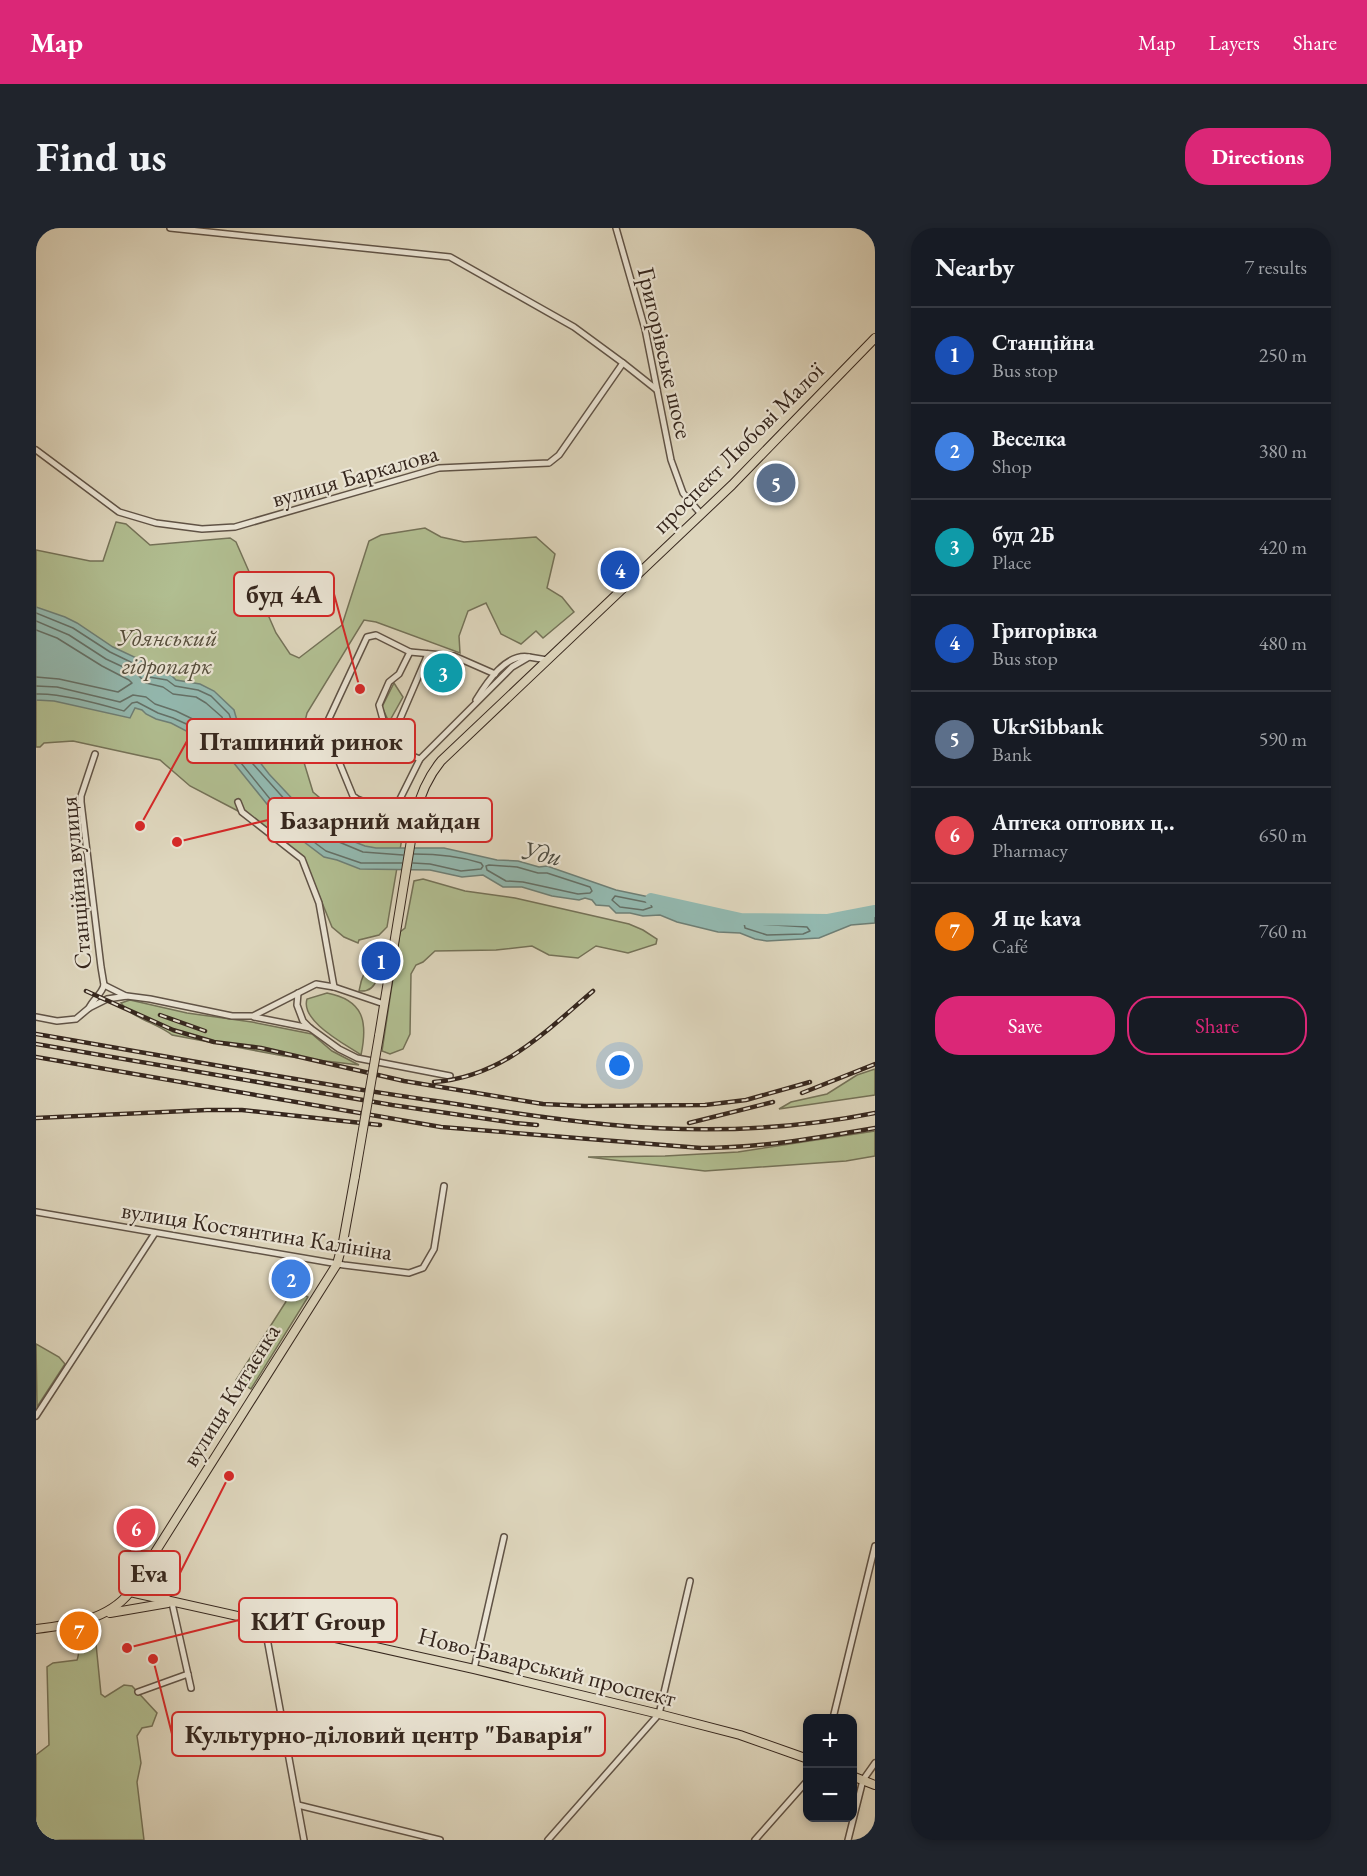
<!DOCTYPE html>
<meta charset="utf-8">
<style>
:root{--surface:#171b24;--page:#20242c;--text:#f1f3f6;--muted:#9ea1a6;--line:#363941;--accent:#db2777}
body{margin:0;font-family:"EB Garamond",serif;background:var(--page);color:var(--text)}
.controls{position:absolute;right:18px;bottom:18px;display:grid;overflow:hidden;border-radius:12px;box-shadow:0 3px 9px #0003}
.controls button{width:54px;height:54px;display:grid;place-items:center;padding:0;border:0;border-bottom:2px solid var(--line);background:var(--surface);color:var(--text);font:30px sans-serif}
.you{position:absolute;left:584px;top:838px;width:21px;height:21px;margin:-15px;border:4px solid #fff;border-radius:50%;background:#1a73e8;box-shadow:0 0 0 9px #1a73e833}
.badge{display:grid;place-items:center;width:39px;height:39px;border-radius:50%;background:var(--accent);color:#fff;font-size:20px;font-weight:700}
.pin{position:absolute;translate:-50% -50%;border:3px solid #fff;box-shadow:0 2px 6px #0006}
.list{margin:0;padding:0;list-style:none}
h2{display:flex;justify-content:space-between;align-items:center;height:78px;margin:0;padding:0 24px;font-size:26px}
h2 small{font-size:20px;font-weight:400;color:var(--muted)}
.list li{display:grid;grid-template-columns:39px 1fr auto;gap:18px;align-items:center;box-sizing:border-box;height:96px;padding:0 24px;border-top:2px solid var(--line)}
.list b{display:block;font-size:22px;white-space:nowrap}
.list p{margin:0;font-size:20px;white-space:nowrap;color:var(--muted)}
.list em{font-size:20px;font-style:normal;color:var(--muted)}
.actions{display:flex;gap:12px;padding:18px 24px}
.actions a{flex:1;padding:14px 0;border:2px solid var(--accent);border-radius:24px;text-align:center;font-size:21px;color:var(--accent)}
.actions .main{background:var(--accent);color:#fff}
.map{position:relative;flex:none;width:839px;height:1612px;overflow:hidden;border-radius:24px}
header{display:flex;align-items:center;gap:36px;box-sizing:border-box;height:84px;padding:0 30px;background:var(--accent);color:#fff}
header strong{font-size:28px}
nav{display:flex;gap:33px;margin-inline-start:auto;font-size:21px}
.intro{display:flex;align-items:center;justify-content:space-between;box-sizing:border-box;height:144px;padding:0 36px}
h1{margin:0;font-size:42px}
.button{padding:15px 27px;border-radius:24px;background:var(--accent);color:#fff;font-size:21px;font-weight:700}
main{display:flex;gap:36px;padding:0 36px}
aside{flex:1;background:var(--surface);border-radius:24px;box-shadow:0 3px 9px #0003}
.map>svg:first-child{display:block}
.green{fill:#b1be91;stroke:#747258;stroke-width:1.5}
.water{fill:#93b9b0;stroke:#6e7f76;stroke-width:1.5}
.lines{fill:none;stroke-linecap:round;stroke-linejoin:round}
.shore{stroke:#647067;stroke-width:1.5}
.river{stroke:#93b9b0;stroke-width:12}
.minor-casing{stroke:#605346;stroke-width:8}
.primary-casing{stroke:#36271e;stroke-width:10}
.minor{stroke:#eae4d4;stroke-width:5}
.primary{stroke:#ded6bd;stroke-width:8}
.rail-casing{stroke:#36271e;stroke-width:4.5}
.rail{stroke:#eae4d4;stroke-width:2;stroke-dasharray:7;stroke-linecap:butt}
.primary-bridge-casing{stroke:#36271e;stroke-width:10;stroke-linecap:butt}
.primary-bridge{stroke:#ded6bd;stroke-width:8}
.labels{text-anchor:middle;stroke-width:4.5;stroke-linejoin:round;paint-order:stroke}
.street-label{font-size:24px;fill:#36271e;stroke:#eae4d4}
.park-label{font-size:24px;font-style:italic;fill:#554d3b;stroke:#eae4d4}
.water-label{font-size:26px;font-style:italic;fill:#4d4c42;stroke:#eae4d4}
.leader{fill:none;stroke:#d62828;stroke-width:2}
.callout-dot{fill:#d62828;stroke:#eae4d4;stroke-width:2}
.callout{fill:#eae4d4;stroke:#d62828;stroke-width:2}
.callout-label{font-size:26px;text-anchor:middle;font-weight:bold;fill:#36271e}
</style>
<header>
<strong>Map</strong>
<nav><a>Map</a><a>Layers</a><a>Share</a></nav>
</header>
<div class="intro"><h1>Find us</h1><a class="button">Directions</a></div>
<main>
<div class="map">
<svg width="839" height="1612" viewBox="0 0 839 1612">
<rect width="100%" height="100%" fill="#ded6bd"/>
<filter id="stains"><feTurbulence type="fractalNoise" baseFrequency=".00333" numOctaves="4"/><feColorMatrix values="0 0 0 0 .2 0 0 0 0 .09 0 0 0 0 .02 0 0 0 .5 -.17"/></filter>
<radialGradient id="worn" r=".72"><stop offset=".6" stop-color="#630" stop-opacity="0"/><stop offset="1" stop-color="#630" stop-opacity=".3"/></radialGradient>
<g class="green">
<polygon points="80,294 90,296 114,317 194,310 200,314 240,405 254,426 263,430 306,397 333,313 345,307 389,300 405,309 428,314 500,309 519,326 511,360 526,369 538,384 507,410 500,403 485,416 465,406 450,375 432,383 423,408 424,425 340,394 328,392 271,485 263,518 277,564 313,594 343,599 359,584 370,586 351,699 343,707 323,712 322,715 308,709 296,699 267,628 202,583 154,558 124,532 37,513 8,515 4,519 0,519 0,322 54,333 67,333"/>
<polygon points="358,455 367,469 353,494 346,479"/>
<polygon points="387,651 429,663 479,670 593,696 607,702 621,711 620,716 592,725 560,718 542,730 513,727 496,718 460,722 399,723 387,734 380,737 375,746 374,806 367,821 354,826 346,823 364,704 369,700 378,653"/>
<path d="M 341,727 C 343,741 344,765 323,763 C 325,751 331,734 341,727 Z"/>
<path d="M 291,765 C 328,772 332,794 325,827 C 309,816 264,793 271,771 Z"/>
<path d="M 94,772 L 151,785 L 216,794 L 276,806 L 296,823 L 323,837 L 248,828 L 136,807 C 121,795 97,791 85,775 Z"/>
<polygon points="839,841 839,867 743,881 755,874 791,866 821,847"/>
<polygon points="839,903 839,928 810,933 669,943 552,929 629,928 702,924"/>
<polygon points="258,1061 272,1069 215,1161 200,1152"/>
<polygon points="0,1116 23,1129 29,1136 1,1179"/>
<path d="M 46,1405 L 53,1406 L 60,1416 L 65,1466 L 69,1469 L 88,1457 L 96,1458 L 121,1485 L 116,1498 L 106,1500 L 101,1508 L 105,1535 L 101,1554 L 108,1612 L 0,1612 L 0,1527 L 13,1517 L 11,1439 L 17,1435 L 41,1432 C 45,1423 40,1414 46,1405 Z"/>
</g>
<polygon class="water" points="0,379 29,389 41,395 77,419 109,434 115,443 135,447 140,452 164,456 178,463 198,482 202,496 212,519 233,546 265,580 271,590 306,609 329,618 340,620 408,620 461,632 482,633 503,639 511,638 580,662 618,670 644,679 681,686 777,694 820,690 839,686 839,695 815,697 783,710 731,713 719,711 704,705 682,704 641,694 624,687 607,688 594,685 580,685 573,678 560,677 556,672 549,670 543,672 516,668 486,659 467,659 447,647 426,649 394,642 324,641 301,632 288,629 251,601 197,534 181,528 162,509 135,495 120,491 110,486 106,482 99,480 94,490 18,473 0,472"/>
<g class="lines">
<g class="shore">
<polyline points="0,385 37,400 74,424 105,439 113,449 131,452 139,458 162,462 175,468 193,486 202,511 217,536 260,584 267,595 303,614 327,624 367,627"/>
<polyline points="0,393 33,407 70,431 100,445 110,455 127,459 137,466 160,469 170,475 186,489 195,515 193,518 189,517 169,497 140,483 119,476 110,469 97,467 84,474 21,459 0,458"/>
<polyline points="0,402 21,410 66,438 93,452 96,455 82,464 23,451 0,449"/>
<path d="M 0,466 C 25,465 63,476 88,483 L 96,475 L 101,474 L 122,485 L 137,490 L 166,503 L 185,523 L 201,530 L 255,597 L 290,623 L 325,635 L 366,635"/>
<path d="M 377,635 L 394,636 L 425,643 L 445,641 L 447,638 L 445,635 C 423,628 402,626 378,626"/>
<polygon points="453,637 481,639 502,645 511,645 554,659 556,663 554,665 542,666 487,654 470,653 451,642 450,638"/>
<polygon points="579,668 614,675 616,679 607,682 584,679 576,672"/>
<polygon points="708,695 771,699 774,703 767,706 731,707 709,700"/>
</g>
<polyline class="river" points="615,671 705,691 792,692 839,683"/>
<g class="minor-casing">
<g id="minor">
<polyline points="134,0 414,29 538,99 587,135 621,162"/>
<polyline points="580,0 609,101 635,232 647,265 665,286"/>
<polyline points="0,222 83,284 120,295 166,301 199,299 403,240 513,235 523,227 587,135"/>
<polyline points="374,424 418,428 459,446"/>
<path d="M 440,472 C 451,454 470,425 493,429"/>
<polyline points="292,507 328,527 338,526 349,499 343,477 353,454 363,446 374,424 340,407 331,409 290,497 292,507 317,568 321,571 349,582 359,581 384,531 476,439 493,429 511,432"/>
<polyline points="342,515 384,531"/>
<polyline points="352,519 392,426"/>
<polyline points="59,526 45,568 45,574 65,739 68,757 90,768"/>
<polyline points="202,574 206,584 266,631 283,675 298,759"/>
<polyline points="262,765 261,777 267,793 274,800 303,821 321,830 414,848"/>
<path d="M 53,780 C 57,771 66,766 68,757"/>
<polyline points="0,789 21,793 40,791 53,780 71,771 91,768 114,771 196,788 217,788 280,756 298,759 348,776"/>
<polyline points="218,789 274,800"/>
<polyline points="0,984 308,1037 373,1045 387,1040 398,1021 408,958"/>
<polyline points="0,1188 119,1005"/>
<polyline points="136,1375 155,1460"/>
<polyline points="228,1394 268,1612"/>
<polyline points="438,1441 468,1309"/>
<polyline points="102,1464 152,1446"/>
<polyline points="797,1490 839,1318"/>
<polyline points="262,1577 404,1612"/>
<polyline points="512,1612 623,1486 654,1353"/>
<polyline points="719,1612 772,1552"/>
<polyline points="812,1612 827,1552 839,1535"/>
</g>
</g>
<g class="primary-casing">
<g id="primary">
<path d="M 343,808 L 379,588 C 384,567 391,550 405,533 L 696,257 L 839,110"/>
<path d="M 115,1332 C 116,1347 119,1364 133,1373"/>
<polyline points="94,1364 438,1441 623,1486 704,1507 772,1531"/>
<polyline points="74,1385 132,1375"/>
<path d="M 0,1401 C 34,1397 72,1392 94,1364 L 301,1036 L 307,1014 L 319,948"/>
<polyline points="816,1548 839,1557"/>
</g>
</g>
<use href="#minor" class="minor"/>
<use href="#primary" class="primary"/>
<g class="rail-casing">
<g id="rail">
<polyline points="833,0 839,7"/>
<polyline points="50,763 137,802 178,814 225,820 368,853 507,876 549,878 669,877 710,872 774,854"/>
<polyline points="124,787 169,803"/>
<path d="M 0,806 C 135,829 271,855 407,874 C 463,883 520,892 577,897 C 664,905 754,902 839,885"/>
<polyline points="0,816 356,877 479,895 501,897"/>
<path d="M 0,829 L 405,899 L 665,920 C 724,920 781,910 839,900"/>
<path d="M 398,854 C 466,849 508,805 557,763"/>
<polyline points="766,865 839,836"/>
<polyline points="0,890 171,882 206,882 344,897"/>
<polyline points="653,895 737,874"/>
</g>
</g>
<use href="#rail" class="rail"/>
<g class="primary-bridge-casing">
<polyline id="primary-bridge" points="319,948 343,808"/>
</g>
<use href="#primary-bridge" class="primary-bridge"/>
</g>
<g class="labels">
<g class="street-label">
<text transform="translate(629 125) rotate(77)" y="8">Григорівське шосе</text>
<text transform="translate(702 220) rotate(-45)" y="8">проспект Любові Малої</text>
<text transform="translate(319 248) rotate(-16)" y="8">вулиця Баркалова</text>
<text transform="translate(40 655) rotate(-95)" y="8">Станційна вулиця</text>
<text transform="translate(221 1003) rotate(9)" y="8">вулиця Костянтина Калініна</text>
<text transform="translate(195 1167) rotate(-58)" y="8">вулиця Китаєнка</text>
<text transform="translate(511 1439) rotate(14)" y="8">Ново-Баварський проспект</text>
</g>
<g class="park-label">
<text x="131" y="418">Удянський<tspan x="131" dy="28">гідропарк</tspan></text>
</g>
<g class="water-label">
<text transform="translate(506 625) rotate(12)" y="9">Уди</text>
</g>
</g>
<path class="leader" d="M324 461L298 366M104 598L151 513M141 614L232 592M193 1248L144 1345M91 1420L203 1392M117 1431L136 1506"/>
<g class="callout-dot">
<circle cx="324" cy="461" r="6"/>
<circle cx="104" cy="598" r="6"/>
<circle cx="141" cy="614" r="6"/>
<circle cx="193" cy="1248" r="6"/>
<circle cx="91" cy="1420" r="6"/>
<circle cx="117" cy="1431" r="6"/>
</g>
<g class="callout">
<rect x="198" y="344" width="100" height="44" rx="6"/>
<rect x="151" y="491" width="228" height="44" rx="6"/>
<rect x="232" y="570" width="224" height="44" rx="6"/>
<rect x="83" y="1323" width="61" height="44" rx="6"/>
<rect x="203" y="1370" width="158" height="44" rx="6"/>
<rect x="136" y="1484" width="433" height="44" rx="6"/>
</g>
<g class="callout-label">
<text x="248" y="375">буд 4А</text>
<text x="265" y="522">Пташиний ринок</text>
<text x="344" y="601">Базарний майдан</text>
<text x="113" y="1354">Eva</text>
<text x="282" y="1402">КИТ Group</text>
<text x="353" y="1515">Культурно-діловий центр "Баварія"</text>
</g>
<rect width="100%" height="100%" filter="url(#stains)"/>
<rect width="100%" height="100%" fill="url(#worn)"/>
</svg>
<div class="controls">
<button>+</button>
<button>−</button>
</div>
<div class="you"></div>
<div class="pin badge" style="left:345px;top:733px;background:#1a4fb4">1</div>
<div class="pin badge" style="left:255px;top:1051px;background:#3f7fe0">2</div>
<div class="pin badge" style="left:407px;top:445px;background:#0f9aa8">3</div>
<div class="pin badge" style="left:584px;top:342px;background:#1a4fb4">4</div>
<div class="pin badge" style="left:740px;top:255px;background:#5c6f8a">5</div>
<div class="pin badge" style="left:100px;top:1300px;background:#e0444e">6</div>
<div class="pin badge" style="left:43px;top:1403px;background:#e8710a">7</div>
</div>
<aside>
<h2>Nearby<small>7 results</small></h2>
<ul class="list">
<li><span class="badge" style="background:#1a4fb4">1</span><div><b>Станційна</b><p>Bus stop</p></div><em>250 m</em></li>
<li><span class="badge" style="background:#3f7fe0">2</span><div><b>Веселка</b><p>Shop</p></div><em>380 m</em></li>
<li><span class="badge" style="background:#0f9aa8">3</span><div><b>буд 2Б</b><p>Place</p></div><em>420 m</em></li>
<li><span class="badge" style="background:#1a4fb4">4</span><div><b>Григорівка</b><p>Bus stop</p></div><em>480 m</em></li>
<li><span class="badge" style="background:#5c6f8a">5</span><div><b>UkrSibbank</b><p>Bank</p></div><em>590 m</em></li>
<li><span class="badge" style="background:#e0444e">6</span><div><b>Аптека оптових ц‥</b><p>Pharmacy</p></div><em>650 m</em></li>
<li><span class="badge" style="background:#e8710a">7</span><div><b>Я це kava</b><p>Café</p></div><em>760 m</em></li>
</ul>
<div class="actions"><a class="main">Save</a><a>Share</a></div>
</aside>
</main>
